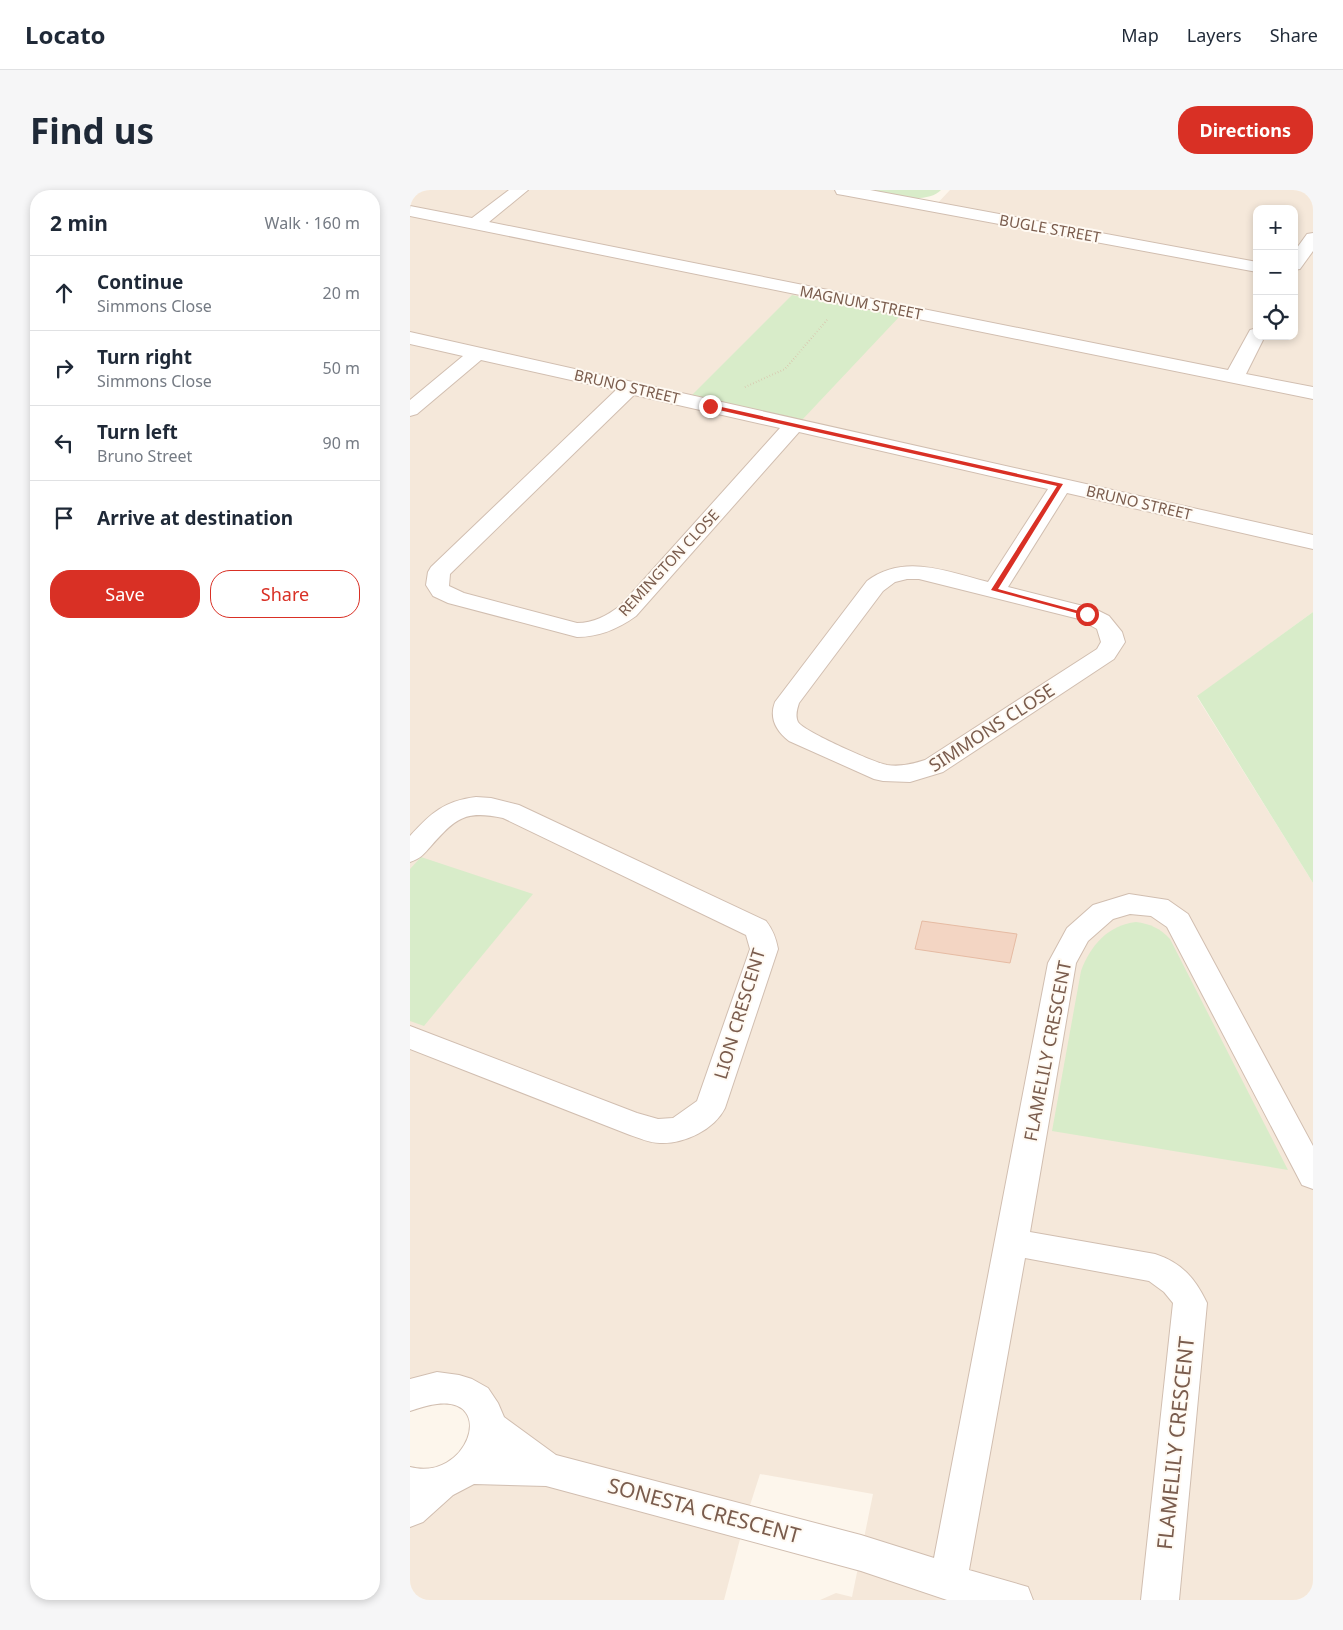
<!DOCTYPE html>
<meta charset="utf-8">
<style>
:root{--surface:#fff;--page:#f6f6f7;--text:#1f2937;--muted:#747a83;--line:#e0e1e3;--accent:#d93025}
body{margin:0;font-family:"Noto Sans",sans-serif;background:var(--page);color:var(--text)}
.controls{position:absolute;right:15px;top:15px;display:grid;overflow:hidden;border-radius:10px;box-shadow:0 2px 8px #0003}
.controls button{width:45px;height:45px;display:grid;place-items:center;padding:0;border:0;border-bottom:1px solid var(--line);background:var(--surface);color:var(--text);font:25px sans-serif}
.stop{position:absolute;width:15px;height:15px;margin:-11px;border:4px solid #d93025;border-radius:50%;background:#fff}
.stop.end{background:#d93025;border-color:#fff;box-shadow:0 1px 5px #0008}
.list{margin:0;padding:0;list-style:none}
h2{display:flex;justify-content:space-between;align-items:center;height:65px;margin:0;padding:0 20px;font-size:21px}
h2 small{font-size:16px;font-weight:400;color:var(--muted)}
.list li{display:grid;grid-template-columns:32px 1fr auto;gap:15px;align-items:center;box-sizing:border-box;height:75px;padding:0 20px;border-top:1px solid var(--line)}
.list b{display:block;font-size:19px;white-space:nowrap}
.list p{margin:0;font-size:16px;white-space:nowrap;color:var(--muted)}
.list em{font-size:16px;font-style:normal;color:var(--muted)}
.actions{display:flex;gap:10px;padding:15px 20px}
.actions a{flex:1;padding:11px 0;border:1px solid var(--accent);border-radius:20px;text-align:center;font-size:18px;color:var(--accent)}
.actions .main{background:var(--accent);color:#fff}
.icon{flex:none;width:28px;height:28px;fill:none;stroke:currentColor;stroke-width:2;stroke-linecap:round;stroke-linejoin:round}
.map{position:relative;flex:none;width:903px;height:1410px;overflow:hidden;border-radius:20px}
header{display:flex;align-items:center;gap:30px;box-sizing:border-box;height:70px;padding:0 25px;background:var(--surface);border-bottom:1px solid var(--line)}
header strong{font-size:24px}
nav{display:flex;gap:28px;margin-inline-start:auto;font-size:18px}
.intro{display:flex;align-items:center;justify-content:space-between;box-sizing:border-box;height:120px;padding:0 30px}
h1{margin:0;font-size:35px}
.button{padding:12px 22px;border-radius:20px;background:var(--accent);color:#fff;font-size:18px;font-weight:700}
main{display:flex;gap:30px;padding:0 30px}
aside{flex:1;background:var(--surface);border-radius:20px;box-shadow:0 2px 8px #0003}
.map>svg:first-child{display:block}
.residential{fill:#f5e8da;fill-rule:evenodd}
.green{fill:#d8ecc9}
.building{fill:#f3d5c3;stroke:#e6bba3}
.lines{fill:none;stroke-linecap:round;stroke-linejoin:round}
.street-casing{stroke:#d1beb0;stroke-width:2}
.path{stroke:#d9b8a5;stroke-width:2;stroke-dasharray:0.5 2.5;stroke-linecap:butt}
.street{fill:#fff;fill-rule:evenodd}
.route{fill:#d93025}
.labels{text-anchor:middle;stroke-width:4;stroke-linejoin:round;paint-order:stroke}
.far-street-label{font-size:15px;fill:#7a5c4d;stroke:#fffaf3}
.street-label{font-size:18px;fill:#7a5c4d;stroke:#fffaf3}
.near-street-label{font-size:21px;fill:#7a5c4d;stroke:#fffaf3}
</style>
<header>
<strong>Locato</strong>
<nav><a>Map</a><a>Layers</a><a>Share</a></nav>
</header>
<div class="intro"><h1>Find us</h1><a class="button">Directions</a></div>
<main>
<aside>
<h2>2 min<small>Walk · 160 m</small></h2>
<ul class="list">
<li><svg class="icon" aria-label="ahead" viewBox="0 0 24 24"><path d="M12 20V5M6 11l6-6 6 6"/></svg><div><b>Continue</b><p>Simmons Close</p></div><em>20 m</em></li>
<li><svg class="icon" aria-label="right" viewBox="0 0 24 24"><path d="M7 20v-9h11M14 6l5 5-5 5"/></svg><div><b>Turn right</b><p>Simmons Close</p></div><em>50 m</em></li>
<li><svg class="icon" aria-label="left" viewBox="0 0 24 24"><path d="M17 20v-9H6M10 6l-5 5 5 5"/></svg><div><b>Turn left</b><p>Bruno Street</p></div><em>90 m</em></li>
<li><svg class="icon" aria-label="arrive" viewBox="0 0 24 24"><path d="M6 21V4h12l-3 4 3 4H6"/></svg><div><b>Arrive at destination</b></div></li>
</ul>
<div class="actions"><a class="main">Save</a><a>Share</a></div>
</aside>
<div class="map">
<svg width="903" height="1410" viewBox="0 0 903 1410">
<rect width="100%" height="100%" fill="#fdf6ec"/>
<path class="residential" d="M 0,0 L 430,0 L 523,18 L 540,0 L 903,0 L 903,422 L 787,507 L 903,693 L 903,1410 L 410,1410 L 426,1403 L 442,1407 L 463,1304 L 350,1284 L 334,1334 L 314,1410 L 0,1410 L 0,1326 L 32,1297 L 78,1222 L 0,1203 ZM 847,19 L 884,19 L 884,146 L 847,146 Z"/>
<g class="green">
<path d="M 456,0 L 531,0 C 516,16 475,4 456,0 Z"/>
<polygon points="382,105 490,126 392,230 282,205"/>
<polygon points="903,422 903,693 787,506"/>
<polygon points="11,667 123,704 14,836 0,831 0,679"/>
<path d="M 726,732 C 740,734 750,738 760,749 L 878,980 L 642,941 L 671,781 C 680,756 698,735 726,732 Z"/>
</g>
<polygon class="building" points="512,731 607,744 600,773 505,759"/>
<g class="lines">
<g class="street-casing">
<g id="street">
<polygon points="99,0 118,0 79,32 818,180 840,140 847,138 847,146 855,146 836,184 903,197 903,209 0,26 0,16 62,28"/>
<polygon points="425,0 460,0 847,72 847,82 433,5 427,4"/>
<polygon points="903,43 903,61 890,79 884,80 884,62 897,44"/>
<path d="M 0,142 L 903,345 L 903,359 L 657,303 L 598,397 L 685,419 L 699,426 L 712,442 L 715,452 L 704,469 L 533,582 L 500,592 L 473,591 L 464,589 L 379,551 C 366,541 359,528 365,512 L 457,391 C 495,363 537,382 578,392 L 638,299 L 389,242 L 226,426 C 208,439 189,447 167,447 L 38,413 L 23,406 L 16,395 L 18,382 L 21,377 L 206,200 L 71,170 L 7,224 L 0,226 L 0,210 L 53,166 L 0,154 ZM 224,205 L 370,238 L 210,416 C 196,426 184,433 167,433 L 54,403 L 39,396 L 40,384 ZM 497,389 L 509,389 L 669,429 L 687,439 L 691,452 L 687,459 L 515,570 C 503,574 491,577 477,575 C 465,573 393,541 388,532 C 385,526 387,519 389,513 L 473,401 L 485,392 Z"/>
<path d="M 66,607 L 81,608 L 109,615 L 356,731 C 363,740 366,748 368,759 L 315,918 C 304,940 274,954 250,953 C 240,953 229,948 220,945 L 0,859 L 0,836 L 227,923 L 248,929 L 263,928 L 287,911 L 340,759 L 336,745 L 93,628 C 55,620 46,628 21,656 C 14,664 10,669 0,672 L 0,646 C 21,623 34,611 66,607 Z"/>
<path d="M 719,704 L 758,710 L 778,724 L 903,956 L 903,999 L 892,995 L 757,737 L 741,726 L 720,724 L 703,729 L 678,751 L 666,773 L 620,1042 L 745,1064 C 772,1073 785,1088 797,1113 L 769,1410 L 731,1410 L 763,1113 L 754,1102 L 739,1091 L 615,1068 L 559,1380 L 618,1397 L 623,1410 L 537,1410 L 451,1381 L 136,1296 L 64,1294 L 43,1305 L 13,1332 L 0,1337 L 0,1277 C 57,1292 87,1207 27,1214 C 18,1215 9,1218 0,1221 L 0,1189 L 27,1182 L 49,1185 L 62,1189 L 78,1198 L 88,1213 L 94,1227 L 146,1265 L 451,1345 L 524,1368 L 638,773 L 657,738 L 683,715 Z"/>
</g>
</g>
<polyline class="path" points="335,197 375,179 417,130"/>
<use href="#street" class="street"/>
</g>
<polygon class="route" points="298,214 653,294 588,399 680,424 677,426 581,400 647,296 300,218"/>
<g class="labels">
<g class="far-street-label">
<text transform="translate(640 39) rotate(10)" y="5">BUGLE STREET</text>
<text transform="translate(451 113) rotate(11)" y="5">MAGNUM STREET</text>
<text transform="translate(217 197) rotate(13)" y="5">BRUNO STREET</text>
<text transform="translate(729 313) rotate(13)" y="5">BRUNO STREET</text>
<text transform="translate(259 373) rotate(-47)" y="5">REMINGTON CLOSE</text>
</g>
<g class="street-label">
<text transform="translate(582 538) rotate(-33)" y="6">SIMMONS CLOSE</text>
<text transform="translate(330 824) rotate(-73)" y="6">LION CRESCENT</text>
<text transform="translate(638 861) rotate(-79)" y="6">FLAMELILY CRESCENT</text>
</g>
<g class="near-street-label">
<text transform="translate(766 1253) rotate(-84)" y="7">FLAMELILY CRESCENT</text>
<text transform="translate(294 1321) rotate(15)" y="7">SONESTA CRESCENT</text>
</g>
</g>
</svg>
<div class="controls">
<button>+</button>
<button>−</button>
<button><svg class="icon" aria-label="locate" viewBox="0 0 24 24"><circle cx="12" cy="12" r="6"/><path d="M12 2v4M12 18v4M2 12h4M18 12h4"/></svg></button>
</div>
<div class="stop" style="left:677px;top:424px"></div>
<div class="stop end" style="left:300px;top:216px"></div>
</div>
</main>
